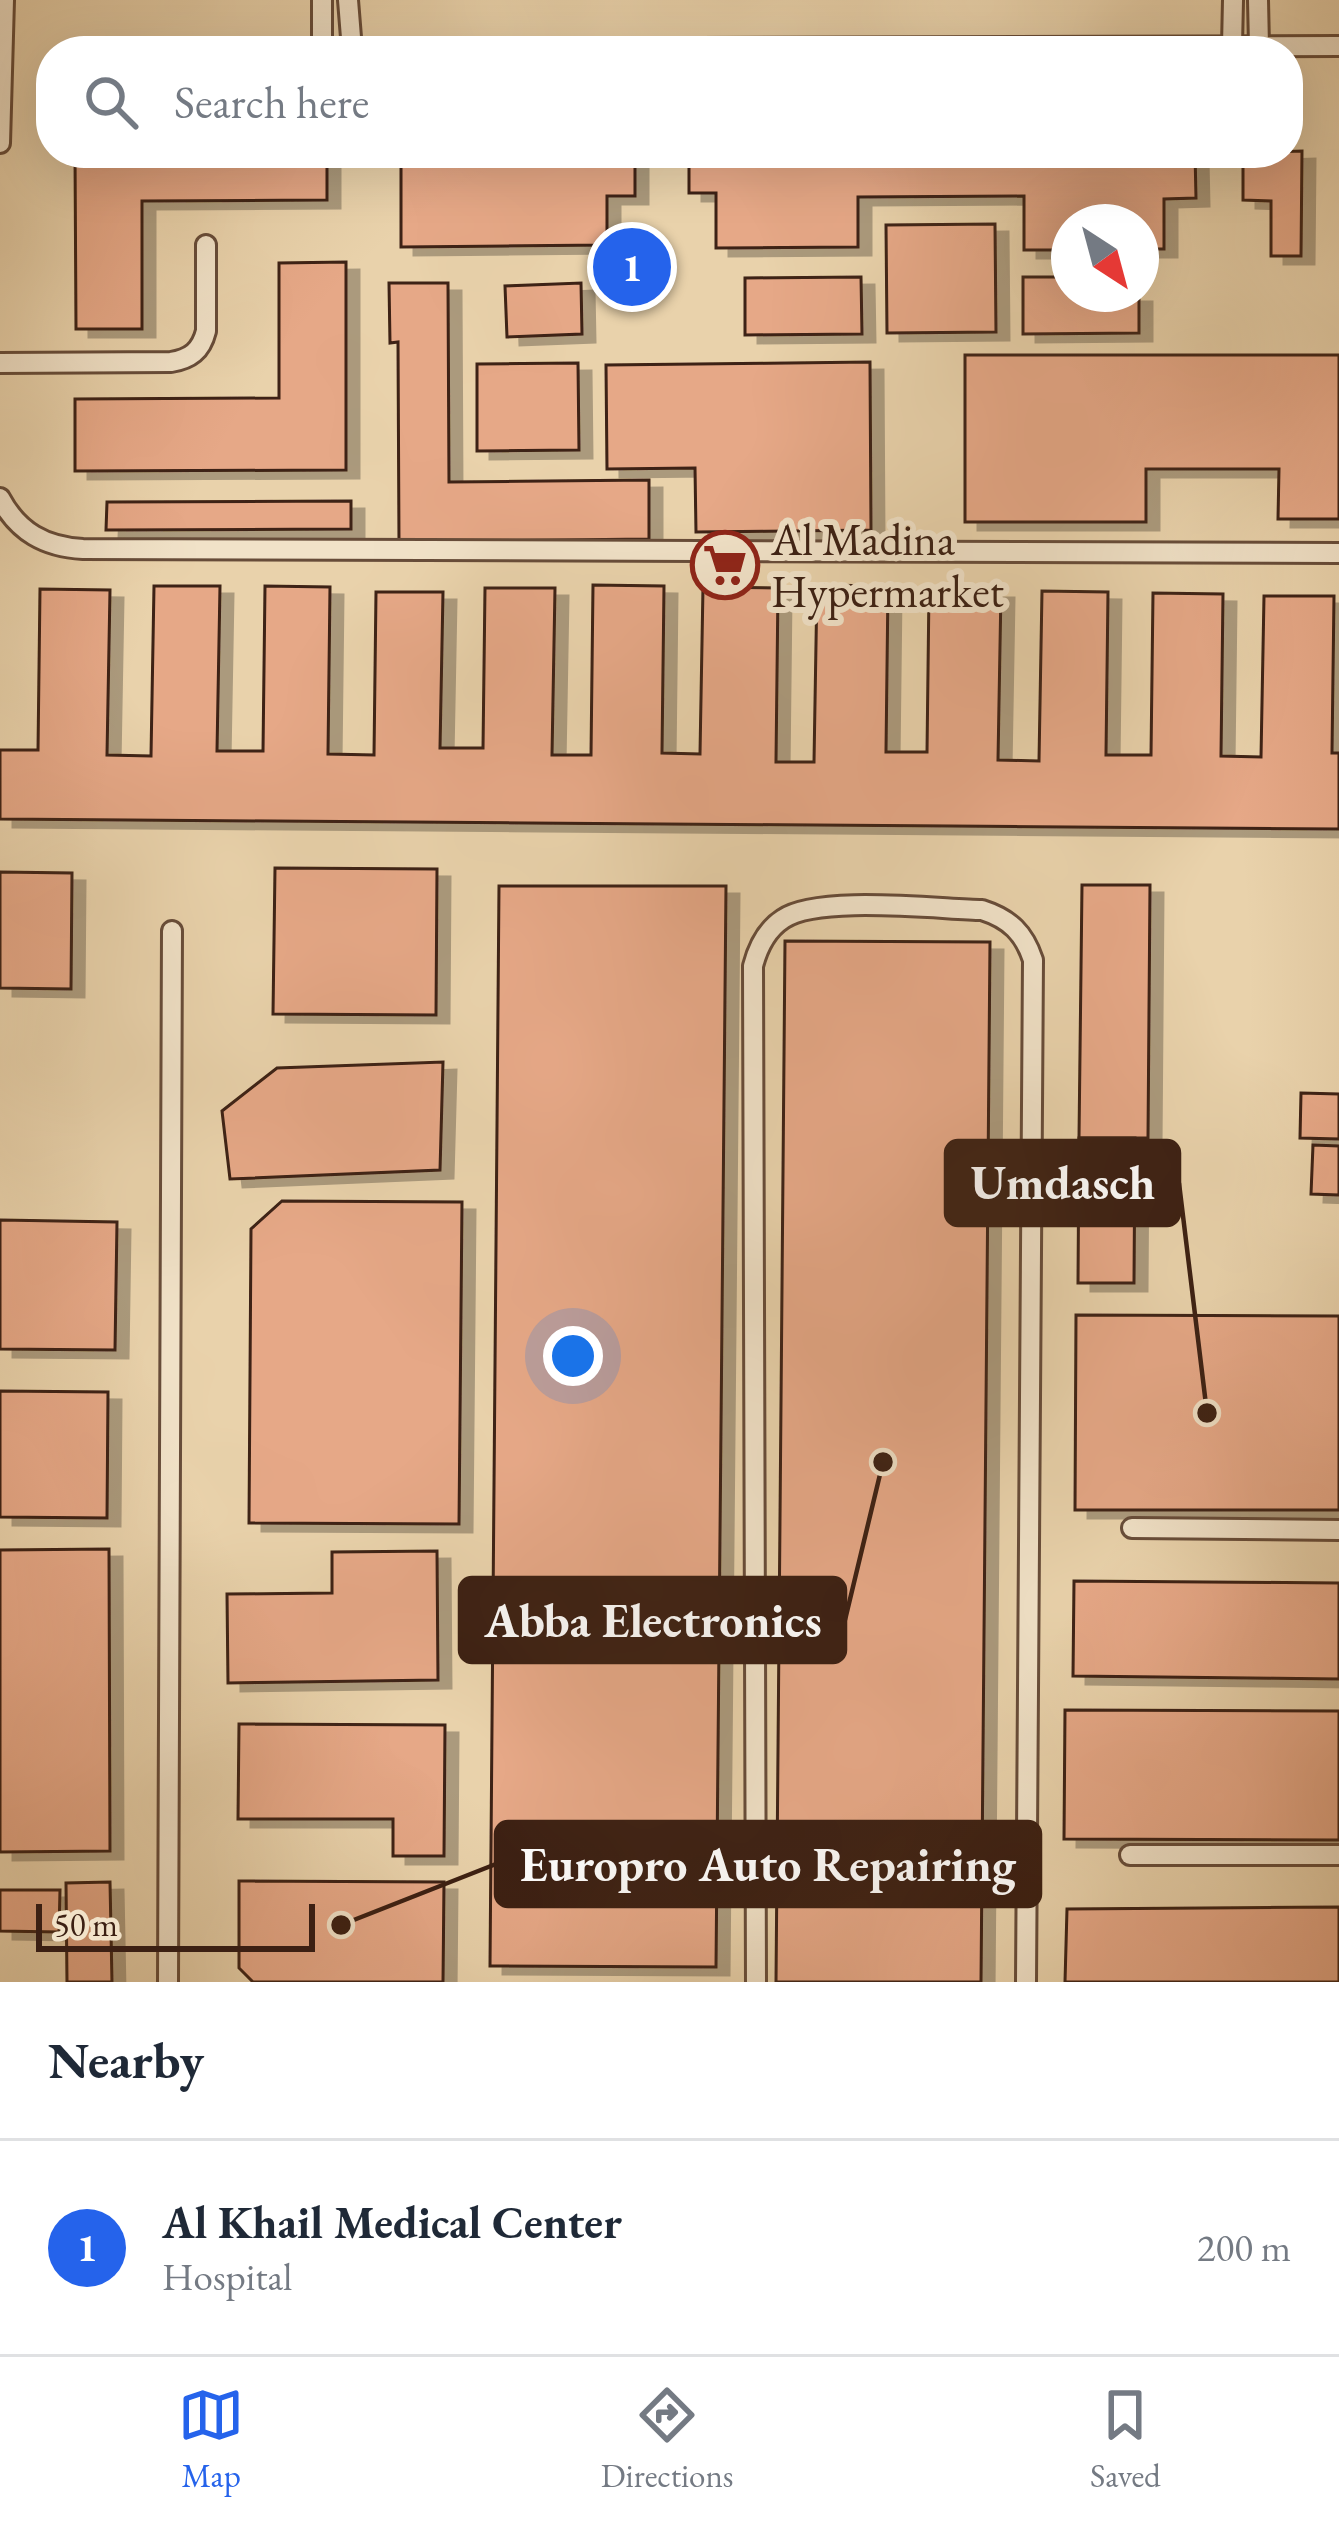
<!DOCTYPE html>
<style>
:root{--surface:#fff;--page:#f2f2f3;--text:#1f2937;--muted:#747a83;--line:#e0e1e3;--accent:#2563eb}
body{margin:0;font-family:"EB Garamond",serif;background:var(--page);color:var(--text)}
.compass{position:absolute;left:1051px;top:204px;width:108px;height:108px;border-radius:50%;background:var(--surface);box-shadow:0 12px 48px #0002;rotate:144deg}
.scale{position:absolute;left:36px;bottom:30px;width:279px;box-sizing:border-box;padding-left:12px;border:6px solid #3c2013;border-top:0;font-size:33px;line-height:42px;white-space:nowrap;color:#3c2013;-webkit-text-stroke:9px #f1e2c8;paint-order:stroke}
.you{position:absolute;left:573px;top:1356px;width:42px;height:42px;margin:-30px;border:9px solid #fff;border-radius:50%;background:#1a73e8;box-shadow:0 0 0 18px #1a73e833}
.badge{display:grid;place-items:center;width:78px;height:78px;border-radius:50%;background:var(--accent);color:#fff;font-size:39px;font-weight:700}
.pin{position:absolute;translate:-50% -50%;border:6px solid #fff;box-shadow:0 3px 12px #0006}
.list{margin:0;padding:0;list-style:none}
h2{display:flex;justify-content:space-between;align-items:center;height:156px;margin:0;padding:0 48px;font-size:51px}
h2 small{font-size:39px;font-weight:400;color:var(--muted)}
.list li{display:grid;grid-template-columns:78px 1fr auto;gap:36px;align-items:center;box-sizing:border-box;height:216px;padding:0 48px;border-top:3px solid var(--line)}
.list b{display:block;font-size:45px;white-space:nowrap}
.list p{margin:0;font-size:39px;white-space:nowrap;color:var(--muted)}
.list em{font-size:39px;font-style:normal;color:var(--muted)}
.icon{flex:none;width:66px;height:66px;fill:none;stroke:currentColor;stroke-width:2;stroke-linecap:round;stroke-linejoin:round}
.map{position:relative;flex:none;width:1339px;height:1982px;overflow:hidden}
.search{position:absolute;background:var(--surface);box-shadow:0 12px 48px #0002;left:36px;right:36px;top:36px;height:132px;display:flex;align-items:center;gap:30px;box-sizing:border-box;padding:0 42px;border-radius:48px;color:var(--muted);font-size:45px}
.sheet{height:372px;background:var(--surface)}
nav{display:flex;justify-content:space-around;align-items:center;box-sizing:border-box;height:168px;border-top:3px solid var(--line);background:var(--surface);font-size:33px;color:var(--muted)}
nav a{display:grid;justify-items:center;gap:6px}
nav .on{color:var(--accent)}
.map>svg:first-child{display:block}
.building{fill:#e6a887;stroke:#3c2013;stroke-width:3;filter:url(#shadow)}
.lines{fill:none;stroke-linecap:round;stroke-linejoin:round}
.lane-casing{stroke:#674c39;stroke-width:24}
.lane{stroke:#f1e2c8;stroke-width:18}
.labels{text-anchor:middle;stroke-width:12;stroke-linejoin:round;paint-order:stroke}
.poi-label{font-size:45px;fill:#3c2013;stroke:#f1e2c8;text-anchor:start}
.leader{fill:none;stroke:#3c2013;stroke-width:4.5}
.callout-dot{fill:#3c2013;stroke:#f1e2c8;stroke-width:4.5}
.callout{fill:#3c2013;stroke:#3c2013;stroke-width:4.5}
.callout-label{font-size:48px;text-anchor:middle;font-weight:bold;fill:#fff}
</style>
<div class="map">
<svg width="1339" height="1982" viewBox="0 0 1339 1982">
<defs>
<filter id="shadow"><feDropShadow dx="13" dy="8" stdDeviation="0" flood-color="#0004"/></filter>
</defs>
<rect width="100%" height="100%" fill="#e9d2ab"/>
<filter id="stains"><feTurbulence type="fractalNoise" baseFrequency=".00167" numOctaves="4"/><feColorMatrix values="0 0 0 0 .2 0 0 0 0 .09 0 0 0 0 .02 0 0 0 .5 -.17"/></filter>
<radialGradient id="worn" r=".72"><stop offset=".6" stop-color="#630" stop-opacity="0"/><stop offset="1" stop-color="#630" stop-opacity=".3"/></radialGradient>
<g class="building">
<polygon points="1302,151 1301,256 1271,256 1271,201 1243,200 1243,153"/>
<polygon points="75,153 327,153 327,200 142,201 142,329 76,329"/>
<polygon points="401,153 635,153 635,196 607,196 607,245 401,247"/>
<polygon points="689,153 1195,153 1196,198 1164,199 1164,249 1141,249 1141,222 1069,222 1069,250 1024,250 1024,196 858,197 858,247 716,248 716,193 689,193"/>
<polygon points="995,224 996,332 887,333 886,225"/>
<polygon points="346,262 346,470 75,471 75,399 279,398 279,263"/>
<polygon points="861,277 862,334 745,335 745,278"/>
<polygon points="1023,277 1069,277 1069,294 1139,294 1139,333 1023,334"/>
<polygon points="389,283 448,283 449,482 649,480 649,539 399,542 398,342 390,343"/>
<polygon points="581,283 582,334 507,337 505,286"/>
<polygon points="965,355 1339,355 1339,519 1278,519 1279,469 1146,469 1146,522 965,522"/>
<polygon points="870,362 871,530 696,532 695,468 607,469 606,365"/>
<polygon points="578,363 579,450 477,451 477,364"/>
<polygon points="351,501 351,529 106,530 107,502"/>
<polygon points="593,585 664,586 662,753 700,754 703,587 778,588 776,762 814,762 817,585 888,586 886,752 927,752 929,590 1001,590 998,760 1039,761 1042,591 1108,592 1106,755 1151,755 1153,593 1223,594 1221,756 1261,757 1264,596 1334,596 1332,753 1339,753 1339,829 0,819 0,750 38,750 40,589 110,590 107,755 151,756 154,586 220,586 217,751 263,751 265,586 330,587 328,754 374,755 376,592 443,592 440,748 483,748 485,588 555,588 552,755 591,755"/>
<polygon points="275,868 437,869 436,1015 273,1014"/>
<polygon points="0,872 72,873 71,989 0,988"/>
<polygon points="1082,885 1150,885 1148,1138 1079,1138"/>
<polygon points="499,886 726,886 716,1967 490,1966"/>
<polygon points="785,941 990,942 981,1982 776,1982"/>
<polygon points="443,1062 440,1170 230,1179 222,1111 277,1068"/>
<polygon points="1301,1093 1339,1094 1339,1139 1300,1138"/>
<polygon points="1079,1138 1135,1138 1134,1283 1078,1283"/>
<polygon points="1313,1145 1339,1146 1339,1195 1311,1194"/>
<polygon points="282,1201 462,1202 459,1524 249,1523 251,1229"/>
<polygon points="0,1220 117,1222 115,1350 0,1349"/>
<polygon points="1076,1315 1339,1316 1339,1510 1075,1510"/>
<polygon points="0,1391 108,1392 107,1518 0,1517"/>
<polygon points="109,1549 110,1851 0,1852 0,1550"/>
<polygon points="437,1551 438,1680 228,1683 227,1594 332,1593 332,1552"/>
<polygon points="1074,1581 1339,1583 1339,1679 1073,1676"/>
<polygon points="1065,1710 1339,1711 1339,1840 1064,1839"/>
<polygon points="239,1724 445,1725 444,1856 393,1856 393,1819 238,1819"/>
<polygon points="239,1881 444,1882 443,1982 253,1982 239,1968"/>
<polygon points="110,1882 112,1982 67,1982 66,1883"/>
<polygon points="0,1890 60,1890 59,1932 0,1931"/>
<polygon points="1339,1907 1339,1982 1065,1982 1067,1909"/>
</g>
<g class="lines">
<g class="lane-casing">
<g id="lane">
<polyline points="348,0 352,50"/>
<polyline points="1258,0 1259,46"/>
<polyline points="1232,46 1233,0"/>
<polyline points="322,48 322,0"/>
<polyline points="96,50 1339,46"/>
<polyline points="0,143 4,0"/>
<path d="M 0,363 L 171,362 C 190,359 201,351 206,331 L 206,245"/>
<path d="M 0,498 C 18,532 45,547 83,549 L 1339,553"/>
<polyline points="1132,1528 1339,1530"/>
<polyline points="1130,1855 1339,1855"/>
<polyline points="168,1982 172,931"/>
<path d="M 756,1982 L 753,966 C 758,947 766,930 783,919 C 817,895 937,909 982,910 C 1010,919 1024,933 1033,960 L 1026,1982"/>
</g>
</g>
<use href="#lane" class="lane"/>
</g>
<defs>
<g id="supermarket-ring" transform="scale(3.45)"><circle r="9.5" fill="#f1e2c8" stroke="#8f2418" stroke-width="1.5"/><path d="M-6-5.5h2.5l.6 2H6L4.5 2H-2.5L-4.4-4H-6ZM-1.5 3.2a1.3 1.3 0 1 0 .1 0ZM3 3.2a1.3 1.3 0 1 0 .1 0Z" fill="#8f2418"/></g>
</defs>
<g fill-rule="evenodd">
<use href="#supermarket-ring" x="725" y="565"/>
</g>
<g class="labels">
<g class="poi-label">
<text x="771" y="555">Al Madina<tspan x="771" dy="52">Hypermarket</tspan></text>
</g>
</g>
<path class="leader" d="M1207 1413L1179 1183M883 1462L845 1620M341 1925L496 1864"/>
<g class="callout-dot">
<circle cx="1207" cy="1413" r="12"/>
<circle cx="883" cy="1462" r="12"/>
<circle cx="341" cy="1925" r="12"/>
</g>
<g class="callout">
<rect x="946" y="1141" width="233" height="84" rx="12"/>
<rect x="460" y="1578" width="385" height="84" rx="12"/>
<rect x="496" y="1822" width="544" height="84" rx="12"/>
</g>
<g class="callout-label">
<text x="1063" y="1199">Umdasch</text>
<text x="653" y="1637">Abba Electronics</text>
<text x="768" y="1881">Europro Auto Repairing</text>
</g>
<rect width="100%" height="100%" filter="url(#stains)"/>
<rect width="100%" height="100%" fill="url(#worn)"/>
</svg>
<svg class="compass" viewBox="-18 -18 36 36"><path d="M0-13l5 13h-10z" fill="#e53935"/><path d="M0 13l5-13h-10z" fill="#747a83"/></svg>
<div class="scale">50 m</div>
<div class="you"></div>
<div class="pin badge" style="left:632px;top:267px">1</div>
<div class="search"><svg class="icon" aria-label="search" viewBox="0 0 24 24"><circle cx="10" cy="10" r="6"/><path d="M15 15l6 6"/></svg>Search here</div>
</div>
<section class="sheet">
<h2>Nearby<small></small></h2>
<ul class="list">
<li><span class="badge">1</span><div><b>Al Khail Medical Center</b><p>Hospital</p></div><em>200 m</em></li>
</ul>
</section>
<nav>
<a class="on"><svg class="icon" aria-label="map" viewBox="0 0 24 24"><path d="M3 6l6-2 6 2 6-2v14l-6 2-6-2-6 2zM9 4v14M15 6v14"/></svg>Map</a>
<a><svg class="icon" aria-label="directions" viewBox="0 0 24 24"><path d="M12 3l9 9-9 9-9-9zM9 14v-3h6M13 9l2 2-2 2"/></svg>Directions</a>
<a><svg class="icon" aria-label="saved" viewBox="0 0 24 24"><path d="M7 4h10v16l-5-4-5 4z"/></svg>Saved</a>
</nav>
